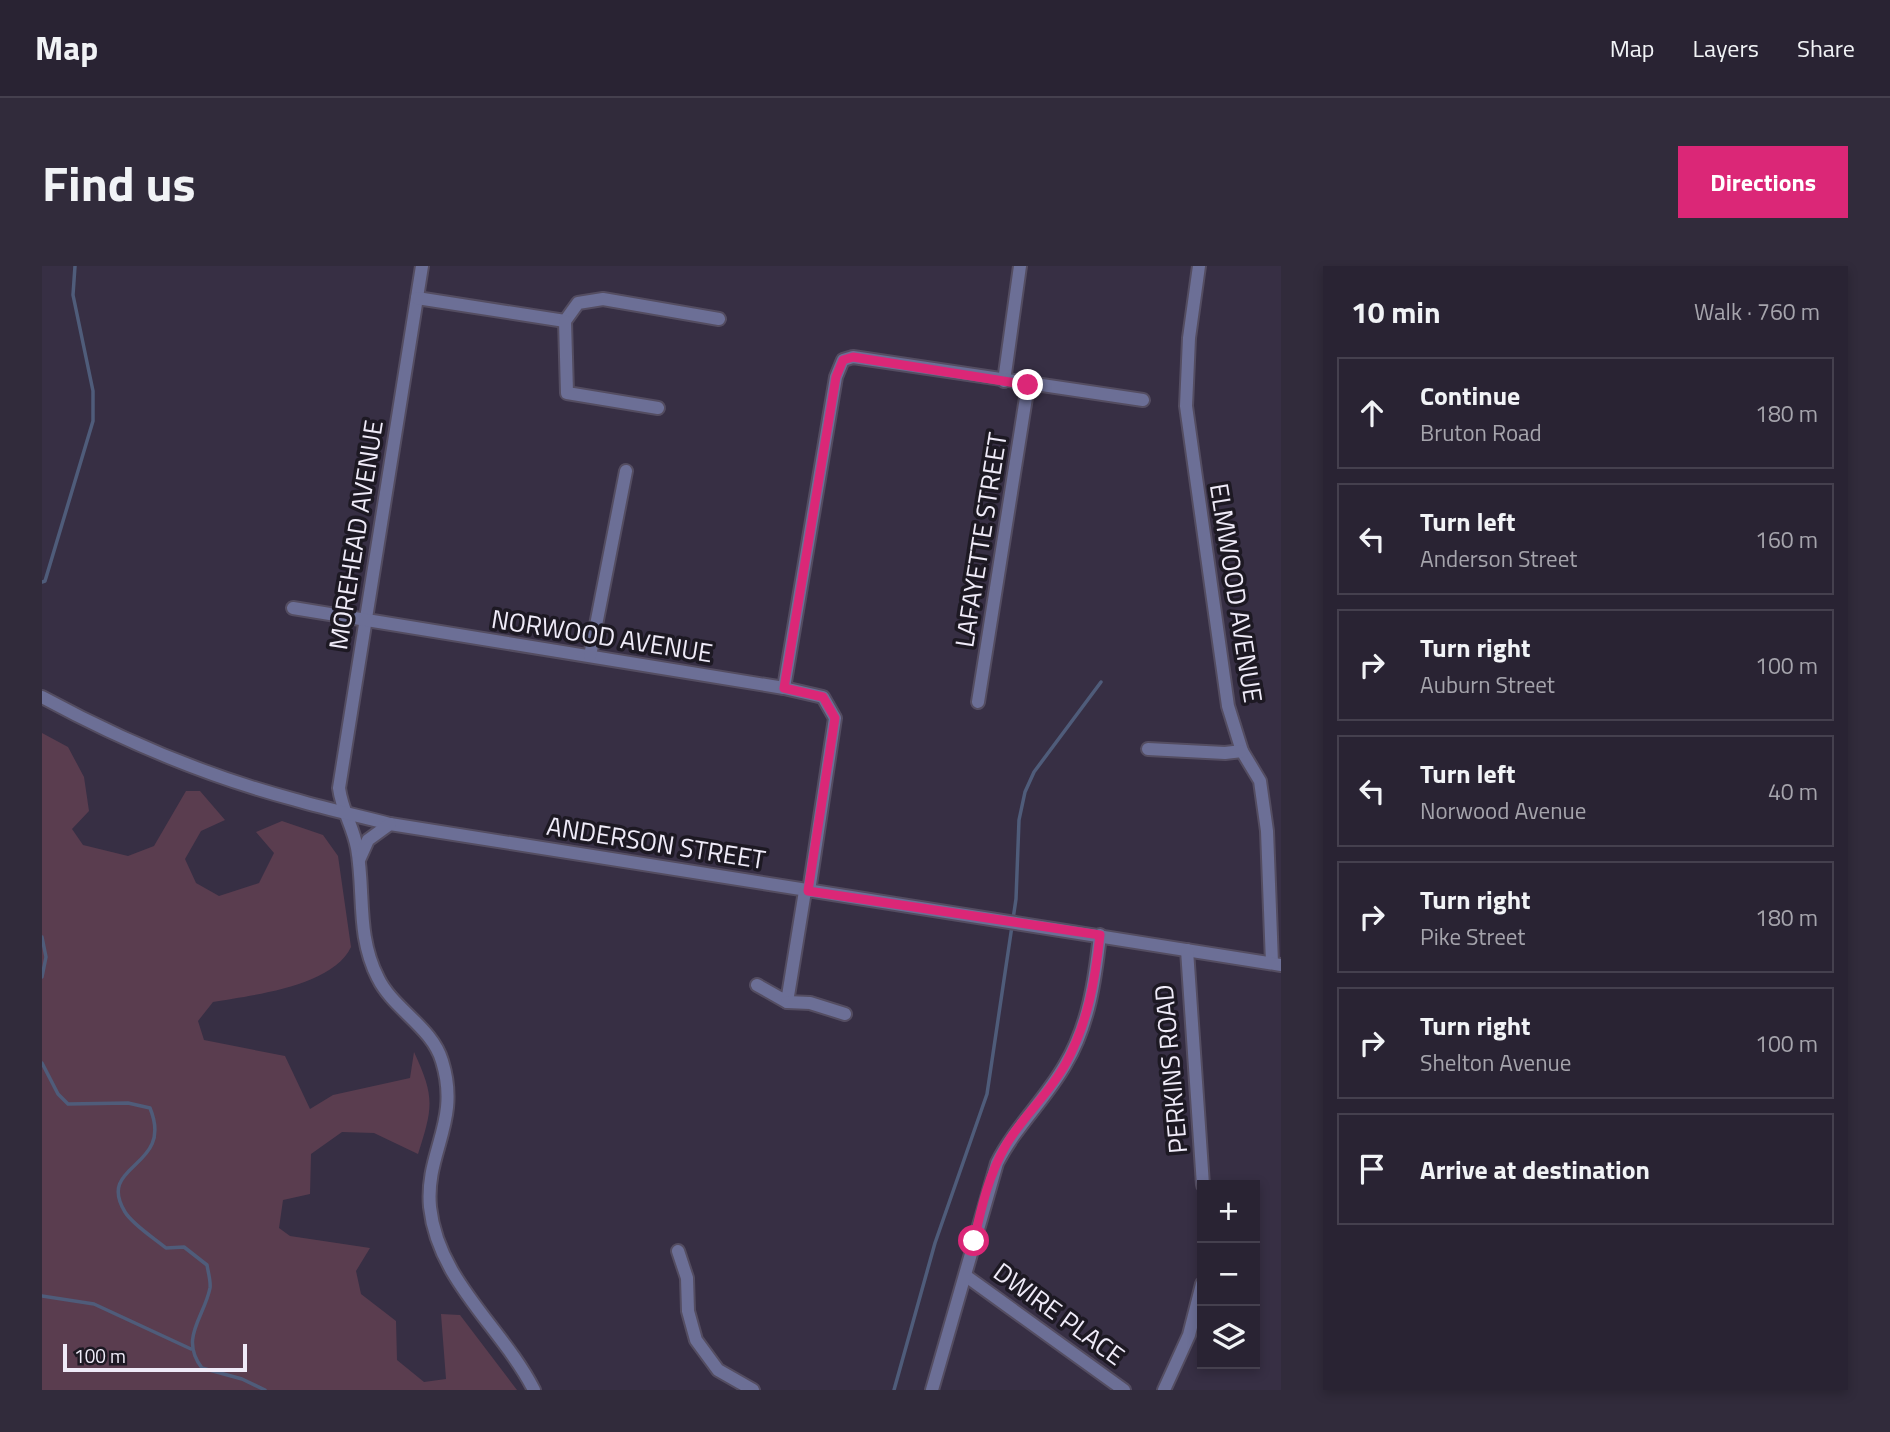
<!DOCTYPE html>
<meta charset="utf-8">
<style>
:root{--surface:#292333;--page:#312b3b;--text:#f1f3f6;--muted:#a5a4ac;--line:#45404e;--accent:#db2777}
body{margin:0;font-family:"Titillium Web",sans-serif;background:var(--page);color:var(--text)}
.controls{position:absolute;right:21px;bottom:21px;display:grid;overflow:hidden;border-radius:0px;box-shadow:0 4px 10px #0003}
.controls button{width:63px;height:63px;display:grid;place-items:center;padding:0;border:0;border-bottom:2px solid var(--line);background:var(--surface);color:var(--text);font:35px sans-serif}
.scale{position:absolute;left:21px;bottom:18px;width:184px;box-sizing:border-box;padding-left:7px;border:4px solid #efebf8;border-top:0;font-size:19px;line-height:24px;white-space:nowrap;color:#efebf8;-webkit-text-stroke:5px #1d1923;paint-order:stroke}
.stop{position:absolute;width:21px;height:21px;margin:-16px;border:5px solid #db2777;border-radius:50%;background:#fff}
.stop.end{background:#db2777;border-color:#fff;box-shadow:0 2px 7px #0008}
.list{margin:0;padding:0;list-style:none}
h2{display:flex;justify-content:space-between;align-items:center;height:91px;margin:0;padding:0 28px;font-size:30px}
h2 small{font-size:23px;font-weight:400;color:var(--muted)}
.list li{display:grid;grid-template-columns:46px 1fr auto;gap:21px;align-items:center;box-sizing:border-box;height:112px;margin:0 14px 14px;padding:0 14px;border:2px solid var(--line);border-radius:0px}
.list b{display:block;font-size:26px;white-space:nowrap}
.list p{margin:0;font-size:23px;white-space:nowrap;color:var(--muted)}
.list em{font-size:23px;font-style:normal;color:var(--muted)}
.icon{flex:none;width:38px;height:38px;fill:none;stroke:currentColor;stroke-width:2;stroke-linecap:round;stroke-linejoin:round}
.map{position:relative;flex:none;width:1239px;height:1124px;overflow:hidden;border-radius:0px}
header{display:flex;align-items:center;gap:42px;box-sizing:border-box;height:98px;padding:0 35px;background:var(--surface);border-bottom:2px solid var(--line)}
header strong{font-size:33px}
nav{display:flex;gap:38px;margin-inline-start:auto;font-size:24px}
.intro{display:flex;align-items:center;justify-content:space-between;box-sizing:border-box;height:168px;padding:0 42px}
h1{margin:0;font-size:49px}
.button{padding:18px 32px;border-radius:0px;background:var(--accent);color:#fff;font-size:24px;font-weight:700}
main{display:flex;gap:42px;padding:0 42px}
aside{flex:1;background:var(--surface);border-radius:0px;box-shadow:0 4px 10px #0003}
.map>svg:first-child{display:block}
.green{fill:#5a3d4f}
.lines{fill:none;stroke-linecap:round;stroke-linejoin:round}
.stream{stroke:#4f5c7a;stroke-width:3.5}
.minor-casing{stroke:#544d61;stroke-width:16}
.minor{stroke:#6c6f96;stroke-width:12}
.route{stroke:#db2777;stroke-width:9}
.labels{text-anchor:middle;stroke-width:7;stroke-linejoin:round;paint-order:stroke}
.street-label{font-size:26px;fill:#efebf8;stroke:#1d1923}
</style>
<header>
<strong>Map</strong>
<nav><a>Map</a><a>Layers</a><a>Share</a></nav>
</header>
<div class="intro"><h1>Find us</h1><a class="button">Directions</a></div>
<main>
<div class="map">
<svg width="1239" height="1124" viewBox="0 0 1239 1124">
<rect width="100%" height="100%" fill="#372f44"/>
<path class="green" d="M 0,467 L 26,481 L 42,511 L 47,545 L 30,563 L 41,579 L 86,590 L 112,580 L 144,525 L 158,525 L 183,554 L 159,565 L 143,593 L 154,617 L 177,630 L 217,617 L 232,587 L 214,566 L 240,555 L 281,569 L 296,590 L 309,681 C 290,721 210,729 171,736 L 156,755 L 162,774 L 243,790 L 268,843 L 291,829 L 368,812 L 372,786 C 393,831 391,841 376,888 L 332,867 L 300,866 L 269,888 L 268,928 L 241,934 L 237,962 L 248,970 L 328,982 L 314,1005 L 319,1028 L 354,1055 L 355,1094 L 382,1116 L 404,1113 L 399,1048 L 418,1049 L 475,1124 L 0,1124 Z"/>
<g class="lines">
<g class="stream">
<polyline points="0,316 3,315 51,155 51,125 31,29 33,0"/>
<polyline points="0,671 4,691 0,711"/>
<path d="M 0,797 L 16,828 L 26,838 L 86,837 L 108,842 C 133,903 53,897 83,946 C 91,959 112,972 124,982 L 142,981 L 165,999 C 166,1006 169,1015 168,1022 C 162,1052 137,1072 160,1102 L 200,1113 L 223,1124"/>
<polyline points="0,1030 52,1038 149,1083"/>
<polyline points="852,1124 893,977 945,828 974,633 977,554 983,526 992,506 1059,416"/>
</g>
<g class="minor-casing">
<g id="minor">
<path d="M 380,0 L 297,522 C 300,545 311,560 315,582 C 323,627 314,669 336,712 C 351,743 390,761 400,795 C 419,856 383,886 388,941 C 396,1015 460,1061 492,1124"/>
<polyline points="1157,0 1147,72 1144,140 1186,440 1200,485 1218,515 1225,565 1230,697"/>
<polyline points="375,32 523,55 536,37 561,33 677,53"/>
<polyline points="523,55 525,127 616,142"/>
<polyline points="962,115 978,0"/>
<polyline points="251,342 742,422 781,431 793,452 767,625"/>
<polyline points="548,390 584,205"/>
<polyline points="742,422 794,111 801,94 811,91 1101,134"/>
<path d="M 0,431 C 79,474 167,511 254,534 C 285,543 317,550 348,558 L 1239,699"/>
<polyline points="936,436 986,119"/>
<polyline points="1106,483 1183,487 1200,485"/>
<polyline points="317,594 326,574 348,558"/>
<polyline points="1145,684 1161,919"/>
<polyline points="715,719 745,736 763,625"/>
<polyline points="745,736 768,737 803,748"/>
<polyline points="636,985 645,1012 646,1045 654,1074 676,1104 711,1124"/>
<polyline points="924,1010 1082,1124"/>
<path d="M 890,1124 L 955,897 C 973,861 1003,834 1023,799 C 1047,759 1053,714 1058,669"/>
<polyline points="1122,1124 1147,1069 1160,1018"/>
</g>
</g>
<use href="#minor" class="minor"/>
</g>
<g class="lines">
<path class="route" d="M 932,975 C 939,942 947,908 964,879 C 981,850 1008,827 1024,797 C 1046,756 1053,715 1058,669 L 766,625 L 793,452 L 781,431 L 742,422 L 794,111 L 801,94 L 811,91 L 986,119"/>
</g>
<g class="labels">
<g class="street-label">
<text transform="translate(314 269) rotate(-81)" y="9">MOREHEAD AVENUE</text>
<text transform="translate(939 274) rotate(-81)" y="9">LAFAYETTE STREET</text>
<text transform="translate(1194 327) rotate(81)" y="9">ELMWOOD AVENUE</text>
<text transform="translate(560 370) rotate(9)" y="9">NORWOOD AVENUE</text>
<text transform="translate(614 577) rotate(9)" y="9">ANDERSON STREET</text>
<text transform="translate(1129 803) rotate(-95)" y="9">PERKINS ROAD</text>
<text transform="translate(1017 1048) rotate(36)" y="9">DWIRE PLACE</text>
</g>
</g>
</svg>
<div class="controls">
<button>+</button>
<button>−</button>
<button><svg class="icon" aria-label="layers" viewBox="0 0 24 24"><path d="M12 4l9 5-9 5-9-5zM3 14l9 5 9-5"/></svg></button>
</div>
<div class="scale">100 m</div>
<div class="stop" style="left:932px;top:975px"></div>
<div class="stop end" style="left:986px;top:119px"></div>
</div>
<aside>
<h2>10 min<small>Walk · 760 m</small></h2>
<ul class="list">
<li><svg class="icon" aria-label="ahead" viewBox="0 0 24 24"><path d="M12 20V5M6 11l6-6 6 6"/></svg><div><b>Continue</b><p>Bruton Road</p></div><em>180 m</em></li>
<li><svg class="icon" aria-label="left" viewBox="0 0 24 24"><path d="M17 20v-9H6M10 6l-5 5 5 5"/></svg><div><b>Turn left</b><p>Anderson Street</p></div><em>160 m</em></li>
<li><svg class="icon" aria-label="right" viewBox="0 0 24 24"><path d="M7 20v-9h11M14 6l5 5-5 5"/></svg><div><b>Turn right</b><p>Auburn Street</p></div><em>100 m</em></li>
<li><svg class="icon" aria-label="left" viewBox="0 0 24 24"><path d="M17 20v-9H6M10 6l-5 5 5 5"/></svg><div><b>Turn left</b><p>Norwood Avenue</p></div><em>40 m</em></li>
<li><svg class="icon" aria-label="right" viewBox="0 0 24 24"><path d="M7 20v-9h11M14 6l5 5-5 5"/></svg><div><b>Turn right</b><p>Pike Street</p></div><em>180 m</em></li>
<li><svg class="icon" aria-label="right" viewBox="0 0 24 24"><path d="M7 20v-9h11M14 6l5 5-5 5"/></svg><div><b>Turn right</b><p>Shelton Avenue</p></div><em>100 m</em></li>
<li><svg class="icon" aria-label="arrive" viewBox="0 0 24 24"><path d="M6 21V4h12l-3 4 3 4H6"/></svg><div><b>Arrive at destination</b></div></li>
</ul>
</aside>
</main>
